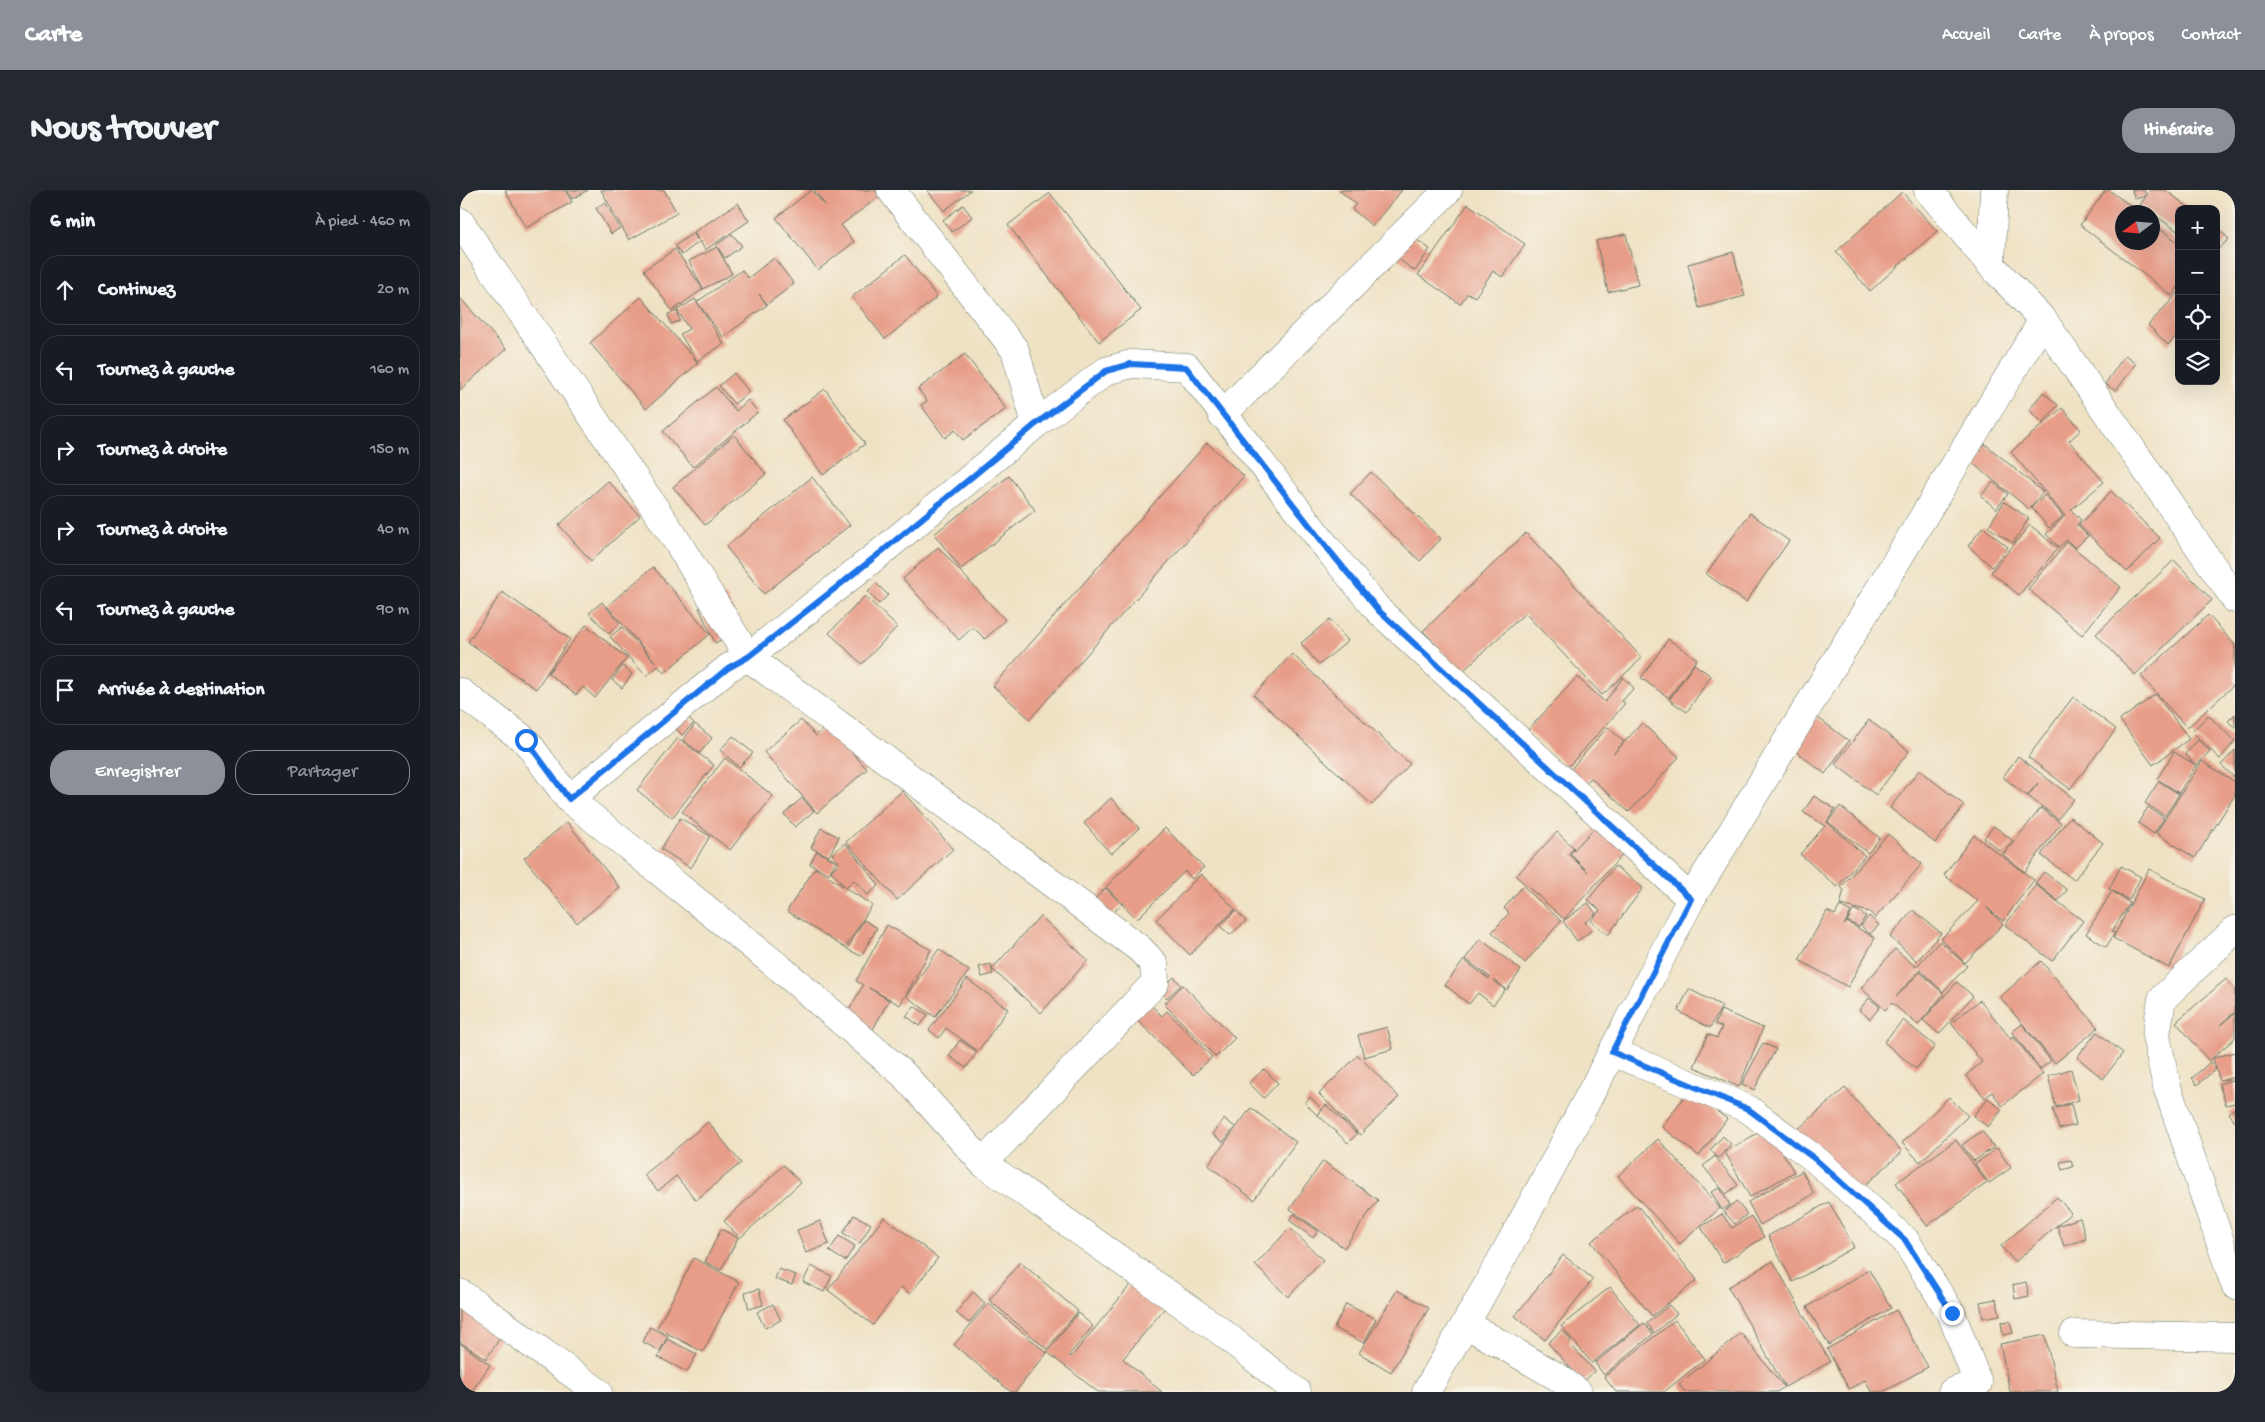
<!DOCTYPE html>
<html lang="fr">
<meta charset="utf-8">
<style>
:root{--surface:#171b24;--page:#242831;--text:#f1f3f6;--muted:#9ea1a6;--line:#363941;--accent:#8c9099}
body{margin:0;font-family:"Gochi Hand",sans-serif;background:var(--page);color:var(--text)}
.controls{position:absolute;right:15px;top:15px;display:grid;overflow:hidden;border-radius:10px;box-shadow:0 5px 20px #0002}
.controls button{width:45px;height:45px;display:grid;place-items:center;padding:0;border:0;border-bottom:1px solid var(--line);background:var(--surface);color:var(--text);font:25px sans-serif}
.compass{position:absolute;left:1655px;top:15px;width:45px;height:45px;border-radius:50%;background:var(--surface);box-shadow:0 5px 20px #0002;rotate:254deg}
.stop{position:absolute;width:15px;height:15px;margin:-11px;border:4px solid #1a73e8;border-radius:50%;background:#fff}
.stop.end{background:#1a73e8;border-color:#fff;box-shadow:0 1px 5px #0008}
.list{margin:0;padding:0;list-style:none}
h2{display:flex;justify-content:space-between;align-items:center;height:65px;margin:0;padding:0 20px;font-size:21px}
h2 small{font-size:16px;font-weight:400;color:var(--muted)}
.list li{display:grid;grid-template-columns:32px 1fr auto;gap:15px;align-items:center;box-sizing:border-box;height:70px;margin:0 10px 10px;padding:0 10px;border:1px solid var(--line);border-radius:20px}
.list b{display:block;font-size:19px;white-space:nowrap}
.list em{font-size:16px;font-style:normal;color:var(--muted)}
.actions{display:flex;gap:10px;padding:15px 20px}
.actions a{flex:1;padding:11px 0;border:1px solid var(--accent);border-radius:20px;text-align:center;font-size:18px;color:var(--accent)}
.actions .main{background:var(--accent);color:#fff}
.icon{flex:none;width:28px;height:28px;fill:none;stroke:currentColor;stroke-width:2;stroke-linecap:round;stroke-linejoin:round}
.map{position:relative;flex:none;width:1775px;height:1202px;overflow:hidden;border-radius:20px}
header{display:flex;align-items:center;gap:30px;box-sizing:border-box;height:70px;padding:0 25px;background:var(--accent);color:#fff}
header strong{font-size:24px}
nav{display:flex;gap:28px;margin-inline-start:auto;font-size:18px}
.intro{display:flex;align-items:center;justify-content:space-between;box-sizing:border-box;height:120px;padding:0 30px}
h1{margin:0;font-size:35px}
.button{padding:12px 22px;border-radius:20px;background:var(--accent);color:#fff;font-size:18px;font-weight:700}
main{display:flex;gap:30px;padding:0 30px}
aside{flex:1;background:var(--surface);border-radius:20px;box-shadow:0 5px 20px #0002}
.map>svg:first-child{display:block}
.building{fill:#e79d88}
.lines{fill:none;stroke-linecap:round;stroke-linejoin:round}
.minor-casing{stroke:#687766;stroke-width:29}
.minor{stroke:#fff;stroke-width:28}
.route{stroke:#1a73e8;stroke-width:6}
</style>
<header>
<strong>Carte</strong>
<nav><a>Accueil</a><a>Carte</a><a>À propos</a><a>Contact</a></nav>
</header>
<div class="intro"><h1>Nous trouver</h1><a class="button">Itinéraire</a></div>
<main>
<aside>
<h2>6 min<small>À pied · 460 m</small></h2>
<ul class="list">
<li><svg class="icon" aria-label="ahead" viewBox="0 0 24 24"><path d="M12 20V5M6 11l6-6 6 6"/></svg><div><b>Continuez</b></div><em>20 m</em></li>
<li><svg class="icon" aria-label="left" viewBox="0 0 24 24"><path d="M17 20v-9H6M10 6l-5 5 5 5"/></svg><div><b>Tournez à gauche</b></div><em>160 m</em></li>
<li><svg class="icon" aria-label="right" viewBox="0 0 24 24"><path d="M7 20v-9h11M14 6l5 5-5 5"/></svg><div><b>Tournez à droite</b></div><em>150 m</em></li>
<li><svg class="icon" aria-label="right" viewBox="0 0 24 24"><path d="M7 20v-9h11M14 6l5 5-5 5"/></svg><div><b>Tournez à droite</b></div><em>40 m</em></li>
<li><svg class="icon" aria-label="left" viewBox="0 0 24 24"><path d="M17 20v-9H6M10 6l-5 5 5 5"/></svg><div><b>Tournez à gauche</b></div><em>90 m</em></li>
<li><svg class="icon" aria-label="arrive" viewBox="0 0 24 24"><path d="M6 21V4h12l-3 4 3 4H6"/></svg><div><b>Arrivée à destination</b></div></li>
</ul>
<div class="actions"><a class="main">Enregistrer</a><a>Partager</a></div>
</aside>
<div class="map">
<svg width="1775" height="1202" viewBox="0 0 1775 1202">
<rect width="100%" height="100%" fill="#f7f3e8"/>
<filter id="ink" filterUnits="userSpaceOnUse"><feTurbulence type="fractalNoise" baseFrequency=".02" numOctaves="2"/><feDisplacementMap in="SourceGraphic" scale="10" xChannelSelector="R" yChannelSelector="G"/><feConvolveMatrix kernelMatrix="1 2 1 2 8 2 1 2 1" color-interpolation-filters="sRGB"/></filter>
<filter id="wash" filterUnits="userSpaceOnUse"><feTurbulence type="fractalNoise" baseFrequency=".0096" numOctaves="4" result="noise"/><feDisplacementMap in="SourceGraphic" scale="20" xChannelSelector="R" yChannelSelector="G"/><feGaussianBlur stdDeviation="1.12" result="paint"/><feColorMatrix in="noise" values="0 0 0 0 0 0 0 0 0 0 0 0 0 0 0 0 0 1.4 0 .05"/><feComposite in="paint" operator="in"/></filter>
<g filter="url(#wash)">
<rect width="100%" height="100%" fill="#efe2c4"/>
<g id="blocks">
<g class="building">
<polygon points="45,0 105,0 112,12 66,38"/>
<polygon points="107,0 128,0 112,9"/>
<polygon points="141,0 204,0 217,23 169,50"/>
<polygon points="351,0 365,15 354,0 415,0 420,6 381,35 394,52 358,80 316,28"/>
<polygon points="467,0 511,0 484,21"/>
<polygon points="879,0 942,0 912,36 892,19 896,14"/>
<polygon points="1646,0 1649,0 1679,22 1662,22 1662,52 1692,52 1692,33 1719,53 1719,96 1712,106 1620,35"/>
<polygon points="1672,0 1684,0 1686,6 1675,9"/>
<polygon points="1690,0 1705,0 1731,19 1719,19 1719,42 1680,15"/>
<polygon points="1442,2 1477,41 1410,101 1376,62"/>
<polygon points="590,3 681,120 639,152 548,35"/>
<polygon points="145,12 160,38 151,44 136,18"/>
<polygon points="278,13 289,31 245,60 240,51 222,65 215,56 233,43 238,50 234,42"/>
<polygon points="1008,14 1065,54 1042,87 1033,81 1015,107 1008,103 1000,114 958,85"/>
<polygon points="503,15 512,27 492,42 483,30"/>
<polygon points="1756,37 1769,49 1756,61"/>
<polygon points="272,44 282,56 265,68 256,55"/>
<polygon points="948,44 970,59 955,81 933,65"/>
<polygon points="1166,44 1178,95 1148,102 1136,51"/>
<polygon points="257,57 272,84 243,99 212,121 184,80 215,59 243,99 229,71"/>
<polygon points="1273,62 1285,106 1239,118 1228,74"/>
<polygon points="445,65 477,107 425,149 392,107"/>
<polygon points="314,68 334,94 307,114 299,104 307,115 263,147 237,112 282,80 288,88"/>
<polygon points="1719,102 1719,143 1708,155 1688,135"/>
<polygon points="181,107 238,173 186,219 130,153"/>
<polygon points="0,108 46,159 0,200"/>
<polygon points="235,109 264,154 237,171 220,144 229,139 217,120"/>
<polygon points="217,121 220,131 211,134 208,124"/>
<polygon points="505,164 546,219 503,250 495,240 485,248 461,215 467,211 458,199"/>
<polygon points="1665,165 1676,173 1656,201 1645,194"/>
<polygon points="274,183 289,202 274,214 259,196"/>
<polygon points="256,197 276,221 288,210 298,222 233,277 203,241"/>
<polygon points="365,199 405,254 363,285 323,230"/>
<polygon points="1583,202 1598,215 1583,233 1569,220"/>
<polygon points="1602,218 1621,240 1609,251 1644,292 1611,320 1621,330 1617,335 1628,346 1615,358 1607,350 1599,357 1586,344 1605,326 1551,262"/>
<polygon points="274,245 306,284 245,335 213,297"/>
<polygon points="747,253 784,286 570,529 533,496"/>
<polygon points="1525,254 1583,302 1569,319 1511,272"/>
<polygon points="911,282 981,349 960,371 890,304"/>
<polygon points="549,286 575,320 501,379 474,344"/>
<polygon points="352,287 390,335 304,404 266,357"/>
<polygon points="148,291 180,326 131,371 99,335"/>
<polygon points="1533,292 1548,304 1536,319 1521,306"/>
<polygon points="1651,301 1700,348 1667,382 1619,335"/>
<polygon points="1585,305 1603,326 1589,338 1571,317"/>
<polygon points="1544,312 1569,328 1553,353 1528,337"/>
<polygon points="1290,323 1329,351 1286,412 1246,384"/>
<polygon points="1570,335 1598,358 1559,405 1531,382"/>
<polygon points="1523,337 1548,357 1532,377 1508,356"/>
<polygon points="1066,343 1182,468 1142,505 1065,423 1002,482 963,441"/>
<polygon points="1607,352 1661,397 1622,445 1568,399"/>
<polygon points="478,357 545,430 525,449 513,437 499,450 443,389"/>
<polygon points="1714,370 1752,410 1675,485 1636,444"/>
<polygon points="193,377 250,444 204,483 198,476 186,486 150,447 162,437 196,473 147,416"/>
<polygon points="416,393 428,405 419,414 408,402"/>
<polygon points="42,402 110,449 76,499 8,452"/>
<polygon points="266,405 282,440 255,453 239,418"/>
<polygon points="405,406 437,437 402,474 369,443"/>
<polygon points="142,412 160,433 149,444 129,423"/>
<polygon points="1748,425 1775,455 1775,494 1727,538 1681,486"/>
<polygon points="870,429 888,451 859,475 841,453"/>
<polygon points="126,435 167,468 135,508 123,497 116,505 88,483"/>
<polygon points="1208,449 1237,469 1209,508 1181,488"/>
<polygon points="832,464 950,574 912,615 794,505"/>
<polygon points="1234,474 1251,486 1227,522 1209,510"/>
<polygon points="163,476 172,484 162,498 152,490"/>
<polygon points="1117,487 1145,512 1163,487 1174,498 1162,511 1165,513 1157,523 1108,577 1068,540"/>
<polygon points="1696,504 1729,549 1693,575 1660,530"/>
<polygon points="1613,507 1656,539 1610,599 1568,567"/>
<polygon points="224,523 234,533 222,545 212,534"/>
<polygon points="1775,524 1775,538 1768,531"/>
<polygon points="1748,525 1775,551 1760,569 1732,542"/>
<polygon points="1357,527 1389,551 1365,584 1333,559"/>
<polygon points="341,530 356,546 368,535 407,579 357,623 304,562"/>
<polygon points="1409,530 1449,561 1416,605 1375,574"/>
<polygon points="1182,533 1219,567 1169,622 1131,588 1124,595 1109,581 1148,537 1164,552 1154,563"/>
<polygon points="235,534 252,548 240,563 223,550"/>
<polygon points="273,546 293,563 279,577 260,560"/>
<polygon points="218,548 254,575 212,628 177,600"/>
<polygon points="1738,550 1750,561 1736,576 1725,564"/>
<polygon points="1775,560 1775,588 1761,575"/>
<polygon points="1714,562 1736,575 1719,603 1697,589"/>
<polygon points="1558,566 1614,609 1598,629 1568,606 1578,593 1567,606 1543,587"/>
<polygon points="265,568 313,606 270,660 222,622"/>
<polygon points="1742,571 1775,592 1775,605 1735,668 1696,643"/>
<polygon points="1459,580 1504,615 1475,653 1430,618"/>
<polygon points="1699,591 1719,604 1705,626 1685,613"/>
<polygon points="442,601 493,659 437,710 386,652"/>
<polygon points="1354,606 1375,619 1367,632 1405,666 1377,697 1340,664 1365,636 1343,622"/>
<polygon points="342,608 354,621 335,637 324,624"/>
<polygon points="651,608 679,638 651,664 624,633"/>
<polygon points="1380,616 1420,648 1408,663 1368,632"/>
<polygon points="1688,617 1704,628 1694,644 1678,633"/>
<polygon points="1581,618 1601,633 1565,682 1543,665"/>
<polygon points="1610,627 1643,653 1614,690 1581,665"/>
<polygon points="220,628 250,646 231,678 201,659"/>
<polygon points="107,632 160,698 117,733 64,668"/>
<polygon points="1137,635 1165,662 1104,729 1056,686 1097,642 1114,658 1108,664 1128,682 1110,664"/>
<polygon points="1534,636 1553,651 1543,663 1524,648"/>
<polygon points="361,638 379,647 369,666 351,658"/>
<polygon points="705,638 744,677 732,689 725,681 677,729 646,697"/>
<polygon points="1428,644 1462,674 1415,728 1410,722 1380,715 1384,700 1381,697"/>
<polygon points="1514,645 1574,690 1543,731 1526,717 1543,734 1505,773 1481,749 1518,711 1484,685"/>
<polygon points="385,653 419,695 408,705 394,690 386,698 371,681 379,673 372,664"/>
<polygon points="357,661 376,671 369,684 350,674"/>
<polygon points="1155,676 1183,698 1148,745 1131,731 1140,720 1128,710"/>
<polygon points="1661,676 1681,687 1669,710 1649,699"/>
<polygon points="355,678 412,715 385,758 327,721"/>
<polygon points="1689,679 1745,709 1709,778 1653,748"/>
<polygon points="1584,682 1607,700 1598,711 1575,693"/>
<polygon points="741,684 775,719 730,765 696,730"/>
<polygon points="1576,695 1623,731 1592,771 1545,735"/>
<polygon points="1063,696 1101,731 1065,773 1032,742 1049,723 1044,718"/>
<polygon points="645,698 662,714 651,725 635,709"/>
<polygon points="1652,701 1670,713 1652,741 1655,743 1646,757 1626,744"/>
<polygon points="1128,713 1136,724 1125,732 1131,741 1117,751 1103,731"/>
<polygon points="1380,716 1391,722 1384,735 1387,732 1415,748 1388,797 1339,770 1367,721 1375,725"/>
<polygon points="1394,719 1406,726 1399,737 1387,731"/>
<polygon points="776,720 786,731 770,745 760,736"/>
<polygon points="1453,720 1481,743 1457,771 1430,747"/>
<polygon points="580,726 628,770 581,823 532,779"/>
<polygon points="1409,726 1419,735 1410,744 1401,736"/>
<polygon points="404,730 417,738 401,766 387,759"/>
<polygon points="427,735 471,760 440,815 409,798 429,810 412,841 386,826 403,795 396,791"/>
<polygon points="1020,749 1061,780 1047,800 1034,790 1045,800 1033,815 1018,803 1009,814 985,795 1004,770 1029,789 1030,787 1005,769"/>
<polygon points="1480,751 1507,776 1483,802 1460,780 1436,807 1460,782 1484,804 1458,835 1432,813 1425,820 1401,798 1435,759 1456,777"/>
<polygon points="479,759 509,781 475,827 446,806"/>
<polygon points="1581,771 1638,838 1595,873 1540,807"/>
<polygon points="531,774 533,784 522,787 519,777"/>
<polygon points="714,787 721,795 707,808 700,801"/>
<polygon points="507,789 548,819 518,861 486,838 479,848 469,840"/>
<polygon points="1766,789 1775,800 1775,822 1760,835 1775,823 1775,848 1749,871 1716,832"/>
<polygon points="1497,792 1513,806 1479,844 1463,830"/>
<polygon points="723,795 775,848 756,867 704,814"/>
<polygon points="1229,799 1262,816 1250,838 1218,821"/>
<polygon points="1409,808 1420,817 1410,829 1399,820"/>
<polygon points="1520,810 1551,849 1554,847 1583,884 1542,916 1532,902 1525,908 1506,885 1522,872 1491,833"/>
<polygon points="689,813 702,826 707,821 752,867 733,885 674,827"/>
<polygon points="454,816 468,825 460,836 446,826"/>
<polygon points="1261,820 1303,838 1279,897 1234,877 1248,844 1257,848 1262,837 1255,834"/>
<polygon points="1443,830 1475,856 1456,879 1424,852"/>
<polygon points="1562,834 1591,871 1580,879 1552,842"/>
<polygon points="927,837 933,859 904,867 898,845"/>
<polygon points="1637,842 1663,863 1643,889 1617,867"/>
<polygon points="500,850 517,862 506,878 489,866"/>
<polygon points="1303,853 1316,859 1294,900 1282,894"/>
<polygon points="1775,862 1775,887 1760,891 1756,879 1737,895 1732,888 1750,872 1756,879 1753,868"/>
<polygon points="898,865 939,907 900,945 859,904"/>
<polygon points="804,879 818,893 804,908 789,893"/>
<polygon points="1611,879 1619,910 1596,917 1588,886"/>
<polygon points="1775,889 1775,913 1766,915 1759,894"/>
<polygon points="1385,898 1442,962 1393,1006 1336,941"/>
<polygon points="1229,900 1267,929 1239,966 1202,937"/>
<polygon points="850,907 862,919 857,925 845,913"/>
<polygon points="1489,907 1508,926 1460,972 1442,953"/>
<polygon points="1528,908 1542,920 1528,937 1513,926"/>
<polygon points="1611,914 1616,935 1599,939 1593,919"/>
<polygon points="866,915 897,944 888,953 858,925"/>
<polygon points="791,918 836,952 794,1010 748,975"/>
<polygon points="1775,918 1775,932 1769,923"/>
<polygon points="764,929 775,937 763,952 752,944"/>
<polygon points="248,932 281,973 236,1010 216,986 198,1001 184,985"/>
<polygon points="1308,937 1334,982 1290,1007 1265,962"/>
<polygon points="1522,941 1534,957 1514,971 1502,955"/>
<polygon points="1263,946 1271,954 1259,968 1250,960"/>
<polygon points="1198,949 1260,1018 1220,1054 1158,986"/>
<polygon points="1496,950 1527,993 1467,1036 1436,993"/>
<polygon points="1537,958 1551,978 1529,993 1515,974"/>
<polygon points="1255,966 1278,995 1266,1004 1243,976"/>
<polygon points="1611,970 1613,977 1602,980 1600,972"/>
<polygon points="863,971 918,1010 884,1058 830,1019"/>
<polygon points="324,975 340,993 280,1048 264,1031"/>
<polygon points="1342,981 1354,1004 1300,1035 1288,1012"/>
<polygon points="1260,998 1270,1015 1262,1020 1251,1002"/>
<polygon points="1597,1007 1611,1023 1555,1072 1541,1056"/>
<polygon points="1276,1011 1287,1024 1275,1034 1264,1022"/>
<polygon points="1369,1012 1394,1057 1333,1092 1308,1046"/>
<polygon points="1177,1015 1237,1090 1192,1126 1131,1052"/>
<polygon points="834,1024 858,1041 853,1048 829,1030"/>
<polygon points="1262,1024 1272,1038 1291,1026 1304,1047 1263,1073 1241,1037"/>
<polygon points="394,1025 411,1034 400,1053 383,1043"/>
<polygon points="424,1027 478,1068 450,1104 441,1097 413,1135 368,1100"/>
<polygon points="1620,1028 1626,1049 1604,1056 1597,1036"/>
<polygon points="360,1031 369,1054 346,1063 337,1040"/>
<polygon points="830,1038 863,1070 828,1107 795,1075"/>
<polygon points="261,1039 278,1048 261,1080 245,1072"/>
<polygon points="379,1046 395,1056 385,1071 369,1061"/>
<polygon points="1103,1065 1133,1089 1085,1150 1055,1126"/>
<polygon points="234,1068 279,1092 243,1162 197,1138"/>
<polygon points="1313,1071 1370,1172 1325,1197 1268,1097"/>
<polygon points="560,1072 618,1121 587,1159 529,1110"/>
<polygon points="351,1076 372,1086 364,1102 343,1092"/>
<polygon points="319,1079 336,1085 332,1095 315,1089"/>
<polygon points="1409,1080 1431,1118 1369,1155 1347,1117"/>
<polygon points="677,1087 709,1113 663,1169 702,1202 638,1202 587,1162 618,1123 633,1136 609,1165 611,1167"/>
<polygon points="1566,1092 1569,1106 1555,1109 1553,1095"/>
<polygon points="0,1095 52,1130 26,1169 0,1152"/>
<polygon points="1150,1097 1180,1135 1132,1173 1101,1136"/>
<polygon points="299,1099 303,1115 289,1119 285,1103"/>
<polygon points="937,1100 969,1118 931,1182 899,1163"/>
<polygon points="513,1102 525,1113 509,1133 496,1123"/>
<polygon points="1536,1109 1540,1125 1523,1128 1520,1112"/>
<polygon points="528,1113 587,1163 555,1202 551,1202 494,1155"/>
<polygon points="313,1114 321,1130 305,1138 297,1122"/>
<polygon points="886,1114 916,1129 904,1153 874,1138"/>
<polygon points="1209,1115 1217,1124 1194,1143 1187,1133"/>
<polygon points="1436,1120 1468,1177 1423,1202 1412,1202 1405,1190 1389,1199 1367,1159"/>
<polygon points="1215,1130 1245,1169 1204,1202 1156,1202 1144,1187"/>
<polygon points="1550,1131 1553,1143 1543,1145 1541,1132"/>
<polygon points="1184,1133 1193,1144 1144,1185 1135,1173"/>
<polygon points="190,1137 208,1146 200,1161 183,1152"/>
<polygon points="1102,1140 1111,1150 1109,1153 1135,1181 1123,1192 1088,1153"/>
<polygon points="1281,1143 1324,1197 1317,1202 1225,1202 1219,1194"/>
<polygon points="1585,1145 1598,1202 1550,1202 1540,1154"/>
<polygon points="207,1149 237,1164 227,1182 198,1167"/>
<polygon points="0,1153 30,1175 11,1202 0,1202"/>
</g>
</g>
</g>
<g filter="url(#ink)">
<use href="#blocks" fill-opacity="0" stroke="#687766" stroke-width="1"/>
<g class="lines">
<g class="minor-casing">
<g id="minor">
<polyline points="431,0 555,160 576,234"/>
<polyline points="1468,0 1531,75 1583,130 1775,409"/>
<polyline points="0,32 213,345 288,467 680,759 694,774 695,793 523,973"/>
<polyline points="1531,75 1534,0"/>
<polyline points="762,225 988,0"/>
<polyline points="0,502 66,551 109,609"/>
<polyline points="1231,709 1583,130"/>
<polyline points="1775,740 1702,809 1696,846 1707,897 1775,1095"/>
<polyline points="1153,862 1288,919 1355,969 1445,1050 1491,1123 1518,1193 1492,1202"/>
<polyline points="0,1103 138,1202"/>
<polyline points="1006,1134 1096,1186 1118,1202"/>
<polyline points="1614,1144 1775,1147"/>
<path d="M 837,1202 L 759,1140 L 523,973 L 443,884 L 321,779 L 109,609 L 268,478 L 288,467 L 420,363 L 576,234 L 646,181 L 671,174 L 727,177 L 868,359 L 919,421 L 1231,709 C 1146,875 1060,1042 966,1202"/>
</g>
</g>
<use href="#minor" class="minor"/>
</g>
</g>
<g class="lines" filter="url(#ink)">
<polyline class="route" points="66,550 109,609 268,478 288,467 420,363 576,234 646,181 671,174 726,177 868,359 919,421 1231,709 1152,862 1288,919 1355,969 1445,1050 1492,1123"/>
</g>
</svg>
<div class="controls">
<button>+</button>
<button>−</button>
<button><svg class="icon" aria-label="locate" viewBox="0 0 24 24"><circle cx="12" cy="12" r="6"/><path d="M12 2v4M12 18v4M2 12h4M18 12h4"/></svg></button>
<button><svg class="icon" aria-label="layers" viewBox="0 0 24 24"><path d="M12 4l9 5-9 5-9-5zM3 14l9 5 9-5"/></svg></button>
</div>
<svg class="compass" viewBox="-18 -18 36 36"><path d="M0-13l5 13h-10z" fill="#e53935"/><path d="M0 13l5-13h-10z" fill="#9ea1a6"/></svg>
<div class="stop" style="left:66px;top:550px"></div>
<div class="stop end" style="left:1492px;top:1123px"></div>
</div>
</main>
